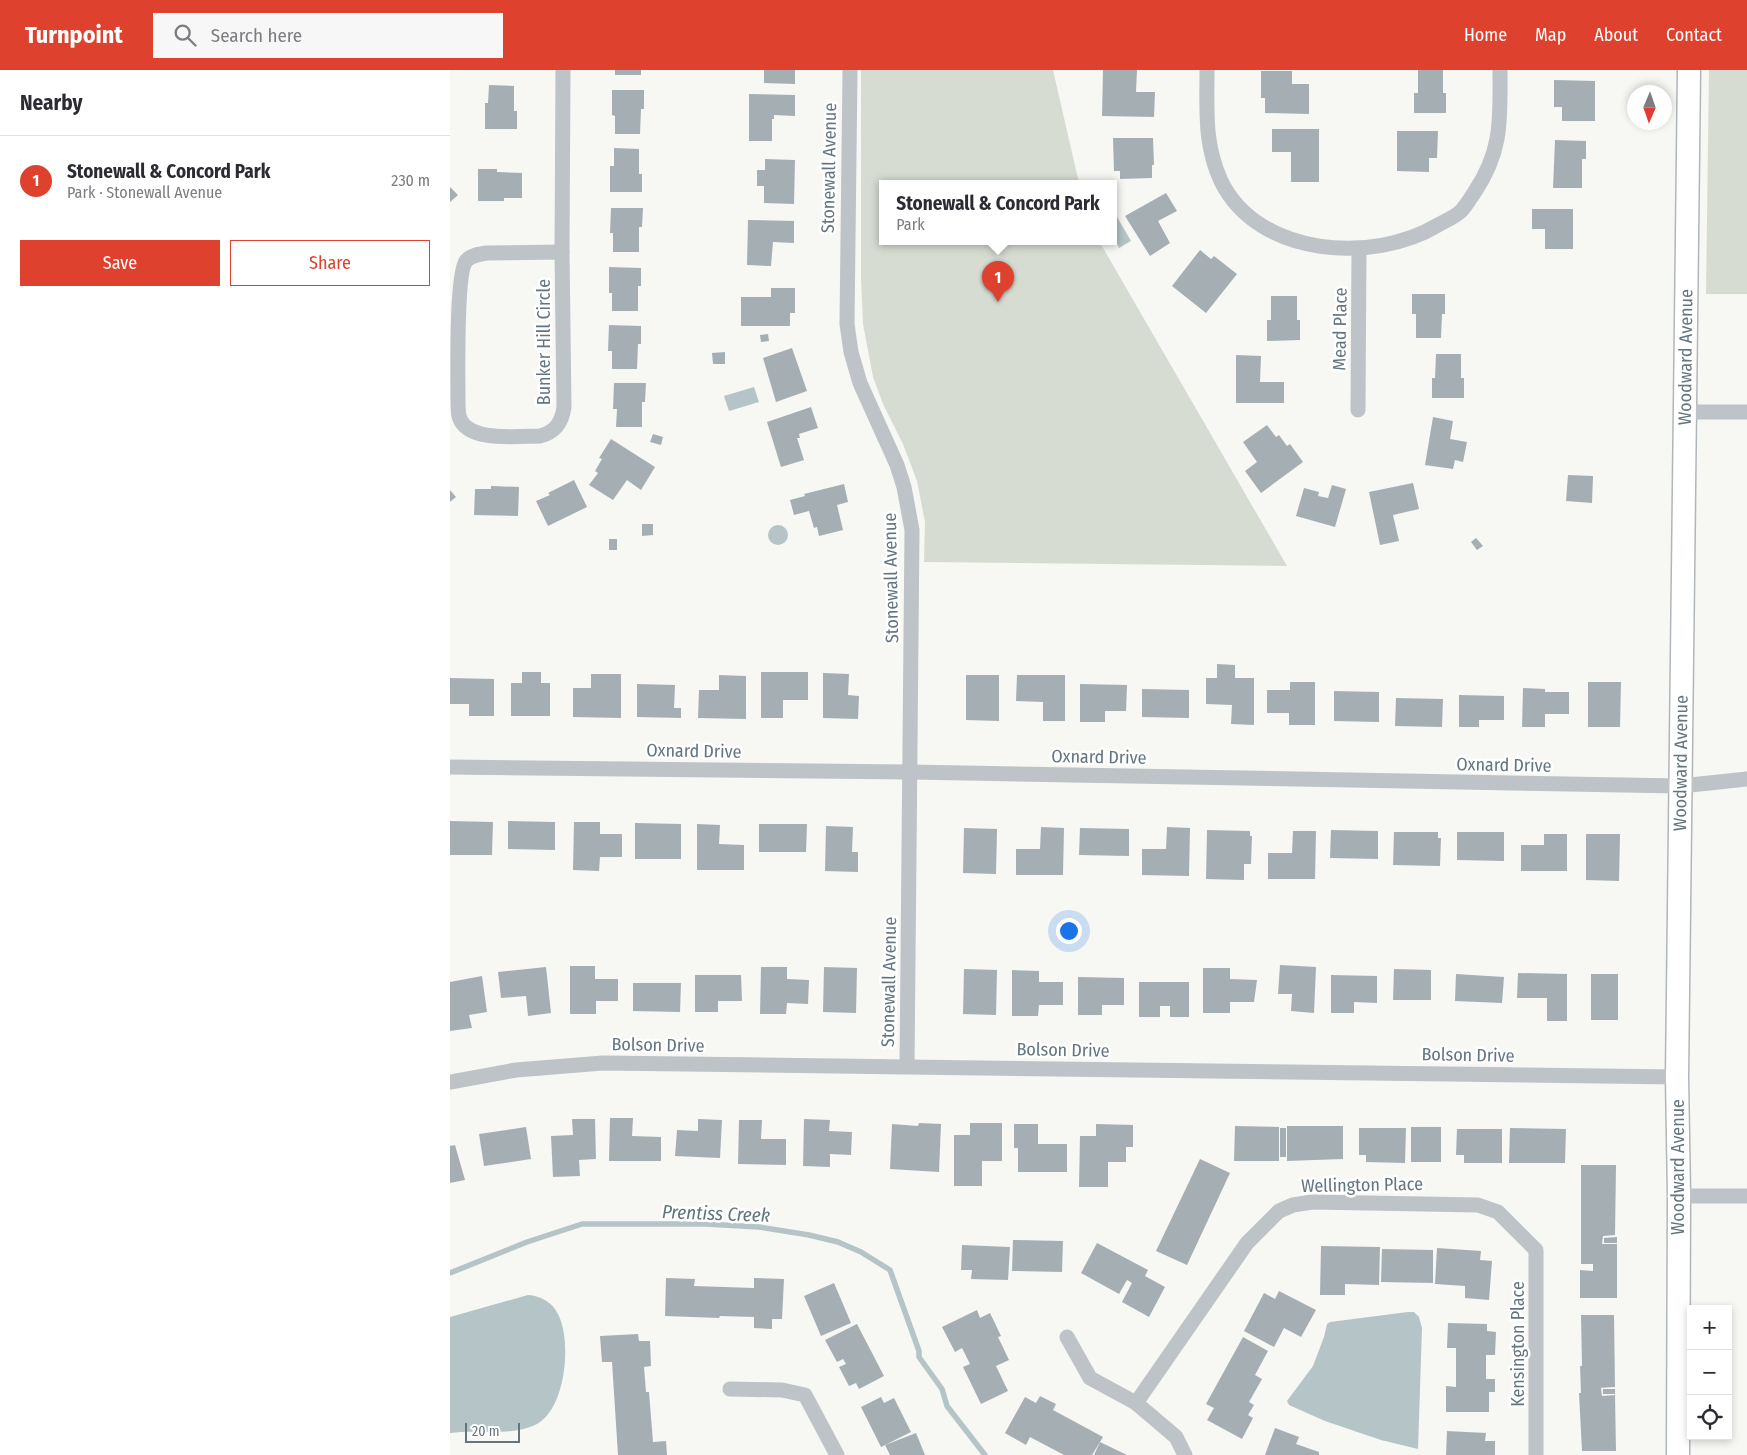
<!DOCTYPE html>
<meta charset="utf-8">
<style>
:root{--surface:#fff;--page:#f7f7f7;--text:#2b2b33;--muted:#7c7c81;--line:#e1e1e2;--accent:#de412d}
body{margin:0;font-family:"Fira Sans Condensed",sans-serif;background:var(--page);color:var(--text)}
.controls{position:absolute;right:15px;bottom:15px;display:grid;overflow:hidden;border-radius:0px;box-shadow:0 2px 8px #0003}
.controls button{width:45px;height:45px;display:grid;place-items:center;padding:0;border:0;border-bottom:1px solid var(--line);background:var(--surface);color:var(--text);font:25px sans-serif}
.compass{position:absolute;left:1177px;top:15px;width:45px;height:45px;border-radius:50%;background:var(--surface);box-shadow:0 2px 8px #0003;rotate:182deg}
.scale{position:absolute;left:15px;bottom:12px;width:55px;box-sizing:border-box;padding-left:5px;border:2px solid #63757e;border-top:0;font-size:14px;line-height:18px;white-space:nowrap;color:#63757e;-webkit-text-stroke:4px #fff;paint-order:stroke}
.you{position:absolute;left:618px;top:860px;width:18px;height:18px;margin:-12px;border:4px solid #fff;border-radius:50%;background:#1a73e8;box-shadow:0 0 0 8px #1a73e833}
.badge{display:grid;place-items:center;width:32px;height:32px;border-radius:50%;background:var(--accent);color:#fff;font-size:16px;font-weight:700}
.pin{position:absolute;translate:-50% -41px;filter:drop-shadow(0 1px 2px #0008)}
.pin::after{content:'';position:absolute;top:26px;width:18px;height:15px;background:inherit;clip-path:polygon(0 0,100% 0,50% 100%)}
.popup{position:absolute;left:429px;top:110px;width:238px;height:65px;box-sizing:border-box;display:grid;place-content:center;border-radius:0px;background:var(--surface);filter:drop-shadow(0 1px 4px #0005);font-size:16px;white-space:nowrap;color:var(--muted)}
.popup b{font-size:19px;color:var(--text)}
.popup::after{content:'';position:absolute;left:50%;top:100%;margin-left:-10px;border:10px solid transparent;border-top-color:var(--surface)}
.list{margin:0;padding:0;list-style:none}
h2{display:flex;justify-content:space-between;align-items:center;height:65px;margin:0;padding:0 20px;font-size:21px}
h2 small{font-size:16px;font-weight:400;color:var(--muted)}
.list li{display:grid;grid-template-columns:32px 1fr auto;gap:15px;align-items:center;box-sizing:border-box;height:90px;padding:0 20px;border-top:1px solid var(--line)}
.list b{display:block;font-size:19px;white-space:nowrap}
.list p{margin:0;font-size:16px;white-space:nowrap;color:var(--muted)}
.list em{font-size:16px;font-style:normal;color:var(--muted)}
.actions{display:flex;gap:10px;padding:15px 20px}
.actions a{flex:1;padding:11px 0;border:1px solid var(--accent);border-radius:0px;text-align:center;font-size:18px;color:var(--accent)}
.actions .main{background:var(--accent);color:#fff}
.icon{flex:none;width:28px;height:28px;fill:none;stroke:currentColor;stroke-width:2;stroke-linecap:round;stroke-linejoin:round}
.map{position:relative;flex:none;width:1297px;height:1385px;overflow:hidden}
header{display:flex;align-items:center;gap:30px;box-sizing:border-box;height:70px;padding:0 25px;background:var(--accent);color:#fff}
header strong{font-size:24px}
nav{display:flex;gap:28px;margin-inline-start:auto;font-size:18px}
.search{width:350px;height:45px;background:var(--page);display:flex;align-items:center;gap:12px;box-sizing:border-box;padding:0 18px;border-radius:0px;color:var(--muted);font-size:19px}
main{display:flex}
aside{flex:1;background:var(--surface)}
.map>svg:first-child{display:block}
.green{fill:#d7dcd3}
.water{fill:#b5c4c6}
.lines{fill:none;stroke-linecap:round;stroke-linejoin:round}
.stream{stroke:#b5c4c6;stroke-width:5.5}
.building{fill:#a5afb3}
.secondary-casing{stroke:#b0b7ba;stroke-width:25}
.minor{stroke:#bdc3c6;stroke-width:15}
.secondary{stroke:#fff;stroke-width:22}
.labels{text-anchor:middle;stroke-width:5;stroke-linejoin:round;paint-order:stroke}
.street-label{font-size:18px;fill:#63757e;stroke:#fff}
.water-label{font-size:19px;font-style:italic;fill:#5e7579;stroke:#fff}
</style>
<header>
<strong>Turnpoint</strong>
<div class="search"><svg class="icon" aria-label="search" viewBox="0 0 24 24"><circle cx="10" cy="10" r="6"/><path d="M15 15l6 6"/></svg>Search here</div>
<nav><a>Home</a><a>Map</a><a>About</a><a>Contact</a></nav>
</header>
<main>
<aside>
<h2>Nearby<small></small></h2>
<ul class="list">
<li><span class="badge">1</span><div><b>Stonewall &amp; Concord Park</b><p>Park · Stonewall Avenue</p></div><em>230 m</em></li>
</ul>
<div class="actions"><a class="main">Save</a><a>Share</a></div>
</aside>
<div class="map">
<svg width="1297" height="1385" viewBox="0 0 1297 1385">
<rect width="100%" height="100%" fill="#f7f7f4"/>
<g class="green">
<polygon points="411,0 603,0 629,113 433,113 433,171 649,171 837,496 474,492 475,452 467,411 453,374 433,334 423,307 413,254 411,209"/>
<polygon points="1259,0 1297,0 1297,224 1256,224"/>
</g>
<g class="water">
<polygon points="667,147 681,171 669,178 663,167 663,149"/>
<polygon points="304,317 309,332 279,341 274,326"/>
<circle cx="328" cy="465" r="10"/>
<path d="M 78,1225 C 91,1226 102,1232 108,1244 C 122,1271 116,1338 87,1354 C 62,1367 27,1359 0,1363 L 0,1247 Z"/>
<polygon points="958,1242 964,1242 969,1247 972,1258 968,1379 931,1370 875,1351 839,1335 837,1331 863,1296 874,1267 877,1254 880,1252"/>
</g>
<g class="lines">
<polyline class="stream" points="0,1203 77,1172 132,1154 255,1154 309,1157 359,1165 388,1172 411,1182 440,1200 469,1281 469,1287 492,1319 497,1336 535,1385"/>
</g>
<g class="building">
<rect x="165" y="0" width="26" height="5"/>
<polygon points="314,0 345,0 345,14 314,13"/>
<polygon points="653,0 687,0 686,22 705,22 704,47 652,46"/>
<polygon points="968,0 993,0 993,23 996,23 996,43 964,43 964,23 968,23"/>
<polygon points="811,1 842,1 842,14 859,14 859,44 815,43 815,28 811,28"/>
<polygon points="1104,10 1145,11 1145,51 1112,51 1112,37 1104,37"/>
<polygon points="39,15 64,16 64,41 67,41 67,59 35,59 35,33 38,33"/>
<polygon points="162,20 194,20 194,39 191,39 190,64 165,64 165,46 162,45"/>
<polygon points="299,24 345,25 345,46 324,45 324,49 322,49 322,71 299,71"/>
<polygon points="822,59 869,59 869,112 841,112 841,82 822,82"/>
<polygon points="947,61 988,61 987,88 979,88 979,102 947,101"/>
<polygon points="663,68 703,68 704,95 702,95 702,108 670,109 670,101 664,101"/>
<polygon points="1105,70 1136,71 1136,89 1132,89 1132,118 1103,118"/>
<polygon points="164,78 189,79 189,104 192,104 192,122 160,122 160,96 164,96"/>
<polygon points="315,89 345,90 344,134 314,133 314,116 307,116 307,100 315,100"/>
<polygon points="28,99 47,99 47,102 72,103 72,128 54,128 54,131 28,131"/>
<polygon points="0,117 8,125 0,132"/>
<polygon points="716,123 727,141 708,151 720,173 700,186 675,146"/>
<polygon points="161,138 193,138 192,157 189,157 189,182 163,182 163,163 160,163"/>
<polygon points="1082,139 1123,139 1123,179 1095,179 1095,159 1082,159"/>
<polygon points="298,150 344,151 344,173 323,172 321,196 297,195"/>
<polygon points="750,180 761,189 764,186 787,204 756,243 722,216"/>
<polygon points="159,197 191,198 191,216 188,216 188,241 162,241 162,223 159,223"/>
<polygon points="321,218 345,218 345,243 340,243 340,256 291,256 291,227 321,227"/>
<polygon points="962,224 995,224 995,244 992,244 991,268 966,268 966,244 962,244"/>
<polygon points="821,226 847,226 847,250 850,250 850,270 817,271 817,250 821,250"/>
<polygon points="159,255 191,256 191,274 188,274 187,299 162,299 162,281 158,281"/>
<polygon points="318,264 319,271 311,272 310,265"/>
<polygon points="342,278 357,321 326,332 313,288"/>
<polygon points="275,282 275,294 263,294 262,283"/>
<polygon points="986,284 1011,284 1011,308 1014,308 1014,328 982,328 982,308 985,308"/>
<polygon points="786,285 811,286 810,312 834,312 834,333 786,333"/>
<polygon points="164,313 196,313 195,332 192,332 192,357 166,357 167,339 163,339"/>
<polygon points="361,337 368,358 349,364 350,368 347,368 354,390 331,397 317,352"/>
<polygon points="983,347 1003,351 1000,369 1017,372 1013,392 1005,390 1003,399 975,395"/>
<polygon points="817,355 826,367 829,365 837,376 840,374 853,392 811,423 795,401 807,392 793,372"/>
<polygon points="203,364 213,367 211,375 200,372"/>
<polygon points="161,369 205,397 191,420 177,410 163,430 139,415 148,403 145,401 152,389 149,388"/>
<polygon points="1118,405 1143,406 1142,433 1116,431"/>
<polygon points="124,410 137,437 98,456 86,431 100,425 98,423"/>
<polygon points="963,413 969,439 943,445 949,471 930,475 919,422"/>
<polygon points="394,414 398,432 387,435 393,460 369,466 367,457 364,458 359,441 344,445 340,430 355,426 354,424"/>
<polygon points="882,415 896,419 885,457 846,446 854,418 869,422 868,426 878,428"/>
<polygon points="41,416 69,417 68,446 24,445 25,419 41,419"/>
<polygon points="0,420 6,427 0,432"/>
<polygon points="192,454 203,454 203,465 192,466"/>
<polygon points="1026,468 1033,476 1027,480 1021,472"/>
<rect x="159" y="469" width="8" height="11"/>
<polygon points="767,594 785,595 785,608 804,608 804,655 781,654 782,635 756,634 756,608 767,608"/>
<polygon points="72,602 91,602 91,613 100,613 100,646 61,646 61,613 72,613"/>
<polygon points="311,602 358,602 358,630 333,630 333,648 311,648"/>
<polygon points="373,603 399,604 398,625 409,626 408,649 373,648"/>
<polygon points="141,604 171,604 171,648 123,647 123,618 141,618"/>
<polygon points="269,605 296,606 296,649 248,648 249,620 269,620"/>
<polygon points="516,605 549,605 549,651 516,650"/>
<polygon points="567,605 615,605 615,651 593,651 593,632 566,631"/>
<polygon points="0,608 44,609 44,646 19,646 19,634 0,634"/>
<polygon points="840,612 865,612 865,655 839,655 839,643 817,643 817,620 840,620"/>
<polygon points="1138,612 1171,612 1170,657 1138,657"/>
<polygon points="187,614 225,615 224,638 231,638 231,648 187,647"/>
<polygon points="630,614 677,615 676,641 655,641 655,652 630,652"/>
<polygon points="1073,618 1095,619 1095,622 1119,622 1119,644 1095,644 1095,657 1072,657"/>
<polygon points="692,619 739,620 739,648 692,647"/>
<polygon points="884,621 929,622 929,652 884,651"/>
<polygon points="1009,625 1054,626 1054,650 1029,650 1029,657 1009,657"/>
<polygon points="946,628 993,629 992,657 945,656"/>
<polygon points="0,751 43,752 42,785 0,785"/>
<polygon points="58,751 105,752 105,780 58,779"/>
<polygon points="124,752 150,752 150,764 172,764 172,787 150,787 149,801 123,800"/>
<polygon points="185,753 231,754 231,789 185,789"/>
<polygon points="247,754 270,755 269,774 294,775 294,800 247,800"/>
<polygon points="309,754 357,754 356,782 309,782"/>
<polygon points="376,756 403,757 402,782 408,782 408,802 375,801"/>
<polygon points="591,757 614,758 613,805 566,805 566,779 590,779"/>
<polygon points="717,757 740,758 739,806 692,805 692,779 716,779"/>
<polygon points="514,758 547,759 546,804 513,803"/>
<polygon points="630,758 679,759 679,786 629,785"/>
<polygon points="757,760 800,761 800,766 802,766 801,794 794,794 794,810 756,809"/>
<polygon points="881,760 928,761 928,789 880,788"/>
<polygon points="843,761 866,761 865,809 818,809 818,783 842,783"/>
<polygon points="944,762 988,762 988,768 991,768 990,796 943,795"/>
<polygon points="1007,762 1054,762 1054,791 1007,790"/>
<polygon points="1094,764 1117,764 1117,801 1071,801 1071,775 1094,775"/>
<polygon points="1136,764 1170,764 1169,811 1136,810"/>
<polygon points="830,895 866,897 864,943 841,941 842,924 828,924"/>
<polygon points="120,896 145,896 145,909 168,909 168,931 146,931 146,944 120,944"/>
<polygon points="96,897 101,943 78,946 76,926 51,928 48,902"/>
<polygon points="311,897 337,897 337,909 359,910 358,934 337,933 336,944 310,944"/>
<polygon points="374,897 407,898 406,943 373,942"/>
<polygon points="753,898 780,898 780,909 807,910 804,932 780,932 780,943 753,943"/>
<polygon points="514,899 547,900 546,945 513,944"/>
<polygon points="944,899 981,900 981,930 943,930"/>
<polygon points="562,900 589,901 589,912 613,912 613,935 589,935 588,946 562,946"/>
<polygon points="1068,903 1117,904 1117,951 1097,951 1097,928 1067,928"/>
<polygon points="1006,904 1054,907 1052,933 1005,931"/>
<rect x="1141" y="904" width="27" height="46"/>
<polygon points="245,905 291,905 292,931 268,931 268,942 245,942"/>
<polygon points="881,905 927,906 927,933 904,932 904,943 881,943"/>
<polygon points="32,906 37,942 19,945 22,958 0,961 0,912"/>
<polygon points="628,907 674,908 674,935 652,935 652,945 628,945"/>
<polygon points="689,912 739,912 739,947 720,947 720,936 710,936 710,947 689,947"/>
<polygon points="183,913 231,913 230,942 183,941"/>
<polygon points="160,1048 183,1048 182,1066 211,1067 211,1091 159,1091"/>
<polygon points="122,1049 145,1049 146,1089 129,1090 130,1106 103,1107 101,1066 123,1065"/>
<polygon points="248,1049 272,1050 270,1088 225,1086 227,1060 248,1061"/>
<polygon points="354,1049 380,1050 379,1061 402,1062 401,1085 380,1084 380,1097 353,1096"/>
<polygon points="289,1050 312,1050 311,1069 336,1069 336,1095 288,1094"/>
<polygon points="469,1053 491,1054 489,1102 440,1099 442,1054 468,1056"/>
<polygon points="520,1053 552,1053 552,1091 532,1091 532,1116 504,1116 504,1065 520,1065"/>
<polygon points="564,1054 588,1054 588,1074 617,1074 617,1102 568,1102 568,1078 564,1078"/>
<polygon points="646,1054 683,1055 683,1077 676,1077 676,1092 658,1092 658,1117 629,1117 630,1066 646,1066"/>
<polygon points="785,1056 829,1057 829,1091 784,1091"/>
<polygon points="837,1056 893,1056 893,1089 837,1091"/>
<polygon points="76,1057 81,1089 34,1096 29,1064"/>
<rect x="961" y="1057" width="30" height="35"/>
<rect x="830" y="1058" width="6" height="29"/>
<polygon points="909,1058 956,1058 955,1093 916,1092 916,1085 909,1085"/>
<polygon points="1060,1058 1116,1059 1115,1093 1059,1093"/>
<polygon points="1007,1059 1052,1059 1052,1093 1014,1093 1014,1085 1006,1085"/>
<polygon points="5,1075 15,1110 0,1113 0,1076"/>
<polygon points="750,1089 780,1103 737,1195 706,1181"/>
<polygon points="1131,1095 1166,1095 1165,1165 1153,1166 1152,1174 1167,1174 1167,1228 1130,1228 1130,1200 1143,1201 1143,1194 1131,1194"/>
<polygon points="1167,1167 1167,1173 1154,1173 1154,1168"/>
<polygon points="563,1170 613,1171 612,1202 562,1201"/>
<polygon points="647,1173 698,1200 695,1206 715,1217 699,1247 672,1232 682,1213 677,1210 669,1224 631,1203"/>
<polygon points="512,1175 560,1177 558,1210 521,1209 522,1200 511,1200"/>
<polygon points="871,1176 930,1177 929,1215 895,1214 895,1225 870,1225"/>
<polygon points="987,1178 1031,1181 1030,1190 1042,1191 1039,1230 1015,1228 1015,1216 985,1214"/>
<polygon points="932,1179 983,1180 983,1213 931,1212"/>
<polygon points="216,1208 245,1209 244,1216 304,1218 304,1208 334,1209 332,1249 322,1249 322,1259 304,1258 304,1247 270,1246 269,1248 215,1246"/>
<polygon points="384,1213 401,1253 371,1266 354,1226"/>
<polygon points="829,1221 866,1240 851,1267 834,1258 824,1277 794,1261 814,1223 825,1229"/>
<polygon points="527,1240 530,1248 540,1243 551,1266 548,1267 559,1290 546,1296 558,1321 531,1334 513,1297 520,1294 512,1278 505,1282 492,1257"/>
<polygon points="1131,1245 1164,1245 1165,1317 1148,1318 1151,1318 1152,1326 1165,1325 1166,1381 1132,1381 1129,1323 1131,1323 1130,1296 1132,1296"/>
<polygon points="998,1253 1037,1254 1037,1261 1046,1262 1045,1285 1036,1285 1036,1309 1045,1309 1045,1322 1039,1322 1039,1342 996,1342 996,1316 1006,1317 1006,1278 997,1278"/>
<polygon points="407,1254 434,1306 409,1319 406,1313 399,1316 389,1297 396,1294 393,1289 387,1292 375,1270"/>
<polygon points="188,1264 189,1271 200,1271 201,1296 194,1297 196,1322 199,1322 203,1372 216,1371 217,1385 168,1385 162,1292 152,1292 150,1266"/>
<polygon points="793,1267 818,1281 805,1305 812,1309 799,1332 804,1335 798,1345 803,1348 792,1369 757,1350 764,1338 756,1334"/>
<rect x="1153" y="1319" width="12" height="5"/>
<polygon points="590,1326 606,1334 603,1340 653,1367 642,1385 614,1385 580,1367 576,1375 555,1363 575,1327 586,1333"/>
<polygon points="431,1327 434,1333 444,1328 461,1362 431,1377 411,1337"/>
<polygon points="825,1358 849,1367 846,1374 869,1382 869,1385 815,1385"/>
<polygon points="997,1361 1036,1363 1035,1371 1045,1371 1045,1385 996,1385"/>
<polygon points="466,1363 475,1385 440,1385 435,1375"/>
<polygon points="650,1372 677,1385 644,1385"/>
</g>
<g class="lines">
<g class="secondary-casing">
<g id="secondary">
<path id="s1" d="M 1228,1385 L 1229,1126 L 1227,1007 L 1239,0"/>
</g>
</g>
<g class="minor">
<polyline points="400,0 397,254 401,282 410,313 447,395 454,417 462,460 457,996"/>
<path d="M 757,0 C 757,40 754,74 771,111 C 808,187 923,194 988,155 C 995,151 1005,147 1011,141 C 1016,136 1020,129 1024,123 C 1053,80 1050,49 1050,0"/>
<path d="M 112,182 L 114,337 C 112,353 105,362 90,366 C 68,366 16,373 9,346 C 8,341 8,335 8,330 C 8,308 6,204 16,191 C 21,185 29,184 37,183 Z"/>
<polyline points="112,182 113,0"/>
<polyline points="908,340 909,179"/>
<polyline points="1235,342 1297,342"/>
<polyline points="0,697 460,702 1231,716 1297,709"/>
<polyline points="0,1012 66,1000 153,993 1227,1007"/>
<polyline points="1229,1126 1297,1126"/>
<polyline points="617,1267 640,1308 686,1333 726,1367 735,1385"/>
<polyline points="280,1319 332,1320 355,1325 387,1385"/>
<polyline points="686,1333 797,1173 829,1141 843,1135 862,1132 1028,1135 1048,1142 1086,1180 1086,1385"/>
</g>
<use href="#secondary" class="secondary"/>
</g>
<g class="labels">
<g class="street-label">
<text transform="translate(379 98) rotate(-89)" y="6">Stonewall Avenue</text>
<text transform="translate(890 259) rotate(-89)" y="6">Mead Place</text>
<text transform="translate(94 272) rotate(-90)" y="6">Bunker Hill Circle</text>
<text dy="6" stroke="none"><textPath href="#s1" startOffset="1098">Woodward Avenue</textPath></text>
<text transform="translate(441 508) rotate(-91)" y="6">Stonewall Avenue</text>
<text transform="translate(244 681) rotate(1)" y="6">Oxnard Drive</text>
<text transform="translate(649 687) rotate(1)" y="6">Oxnard Drive</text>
<text dy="6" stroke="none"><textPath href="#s1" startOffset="692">Woodward Avenue</textPath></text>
<text transform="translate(1054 695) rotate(1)" y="6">Oxnard Drive</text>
<text transform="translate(439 912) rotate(-89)" y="6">Stonewall Avenue</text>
<text transform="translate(208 975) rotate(1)" y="6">Bolson Drive</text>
<text transform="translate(613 980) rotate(1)" y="6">Bolson Drive</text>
<text transform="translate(1018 985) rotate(1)" y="6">Bolson Drive</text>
<text transform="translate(1228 1097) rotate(-90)" y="6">Woodward Avenue</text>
<text transform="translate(912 1115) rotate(-1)" y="6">Wellington Place</text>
<text transform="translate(1068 1274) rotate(-90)" y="6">Kensington Place</text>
</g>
<g class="water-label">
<text transform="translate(266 1143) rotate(2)" y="7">Prentiss Creek</text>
</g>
</g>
</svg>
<div class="controls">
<button>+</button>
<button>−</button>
<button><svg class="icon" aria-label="locate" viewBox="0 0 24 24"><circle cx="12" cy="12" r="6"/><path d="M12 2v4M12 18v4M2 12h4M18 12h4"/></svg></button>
</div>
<svg class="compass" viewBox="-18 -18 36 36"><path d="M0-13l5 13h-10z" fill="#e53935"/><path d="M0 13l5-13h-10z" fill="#7c7c81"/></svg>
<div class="scale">20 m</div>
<div class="you"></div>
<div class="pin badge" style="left:548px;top:232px">1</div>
<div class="popup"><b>Stonewall &amp; Concord Park</b>Park</div>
</div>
</main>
